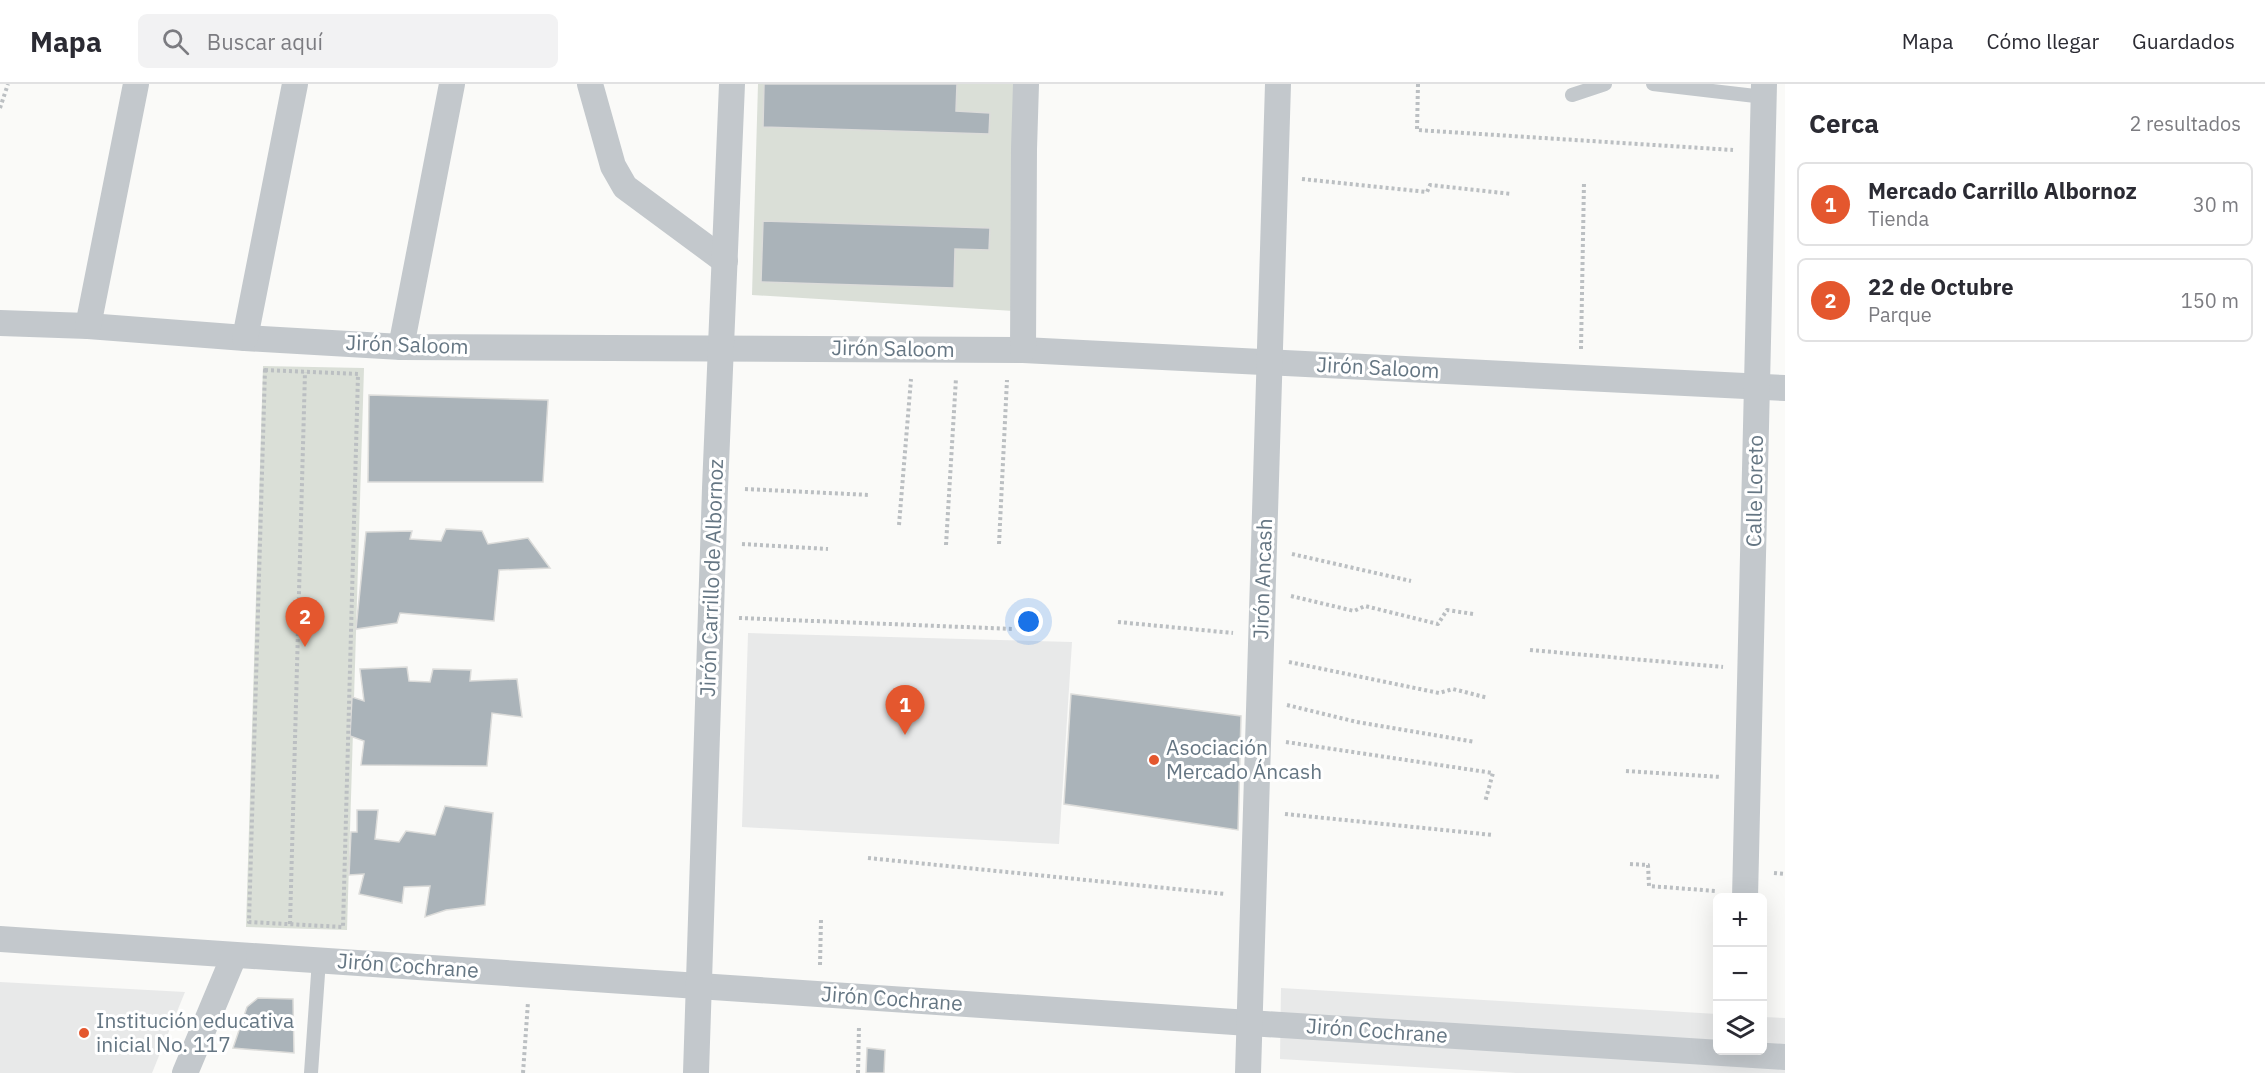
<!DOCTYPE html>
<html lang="es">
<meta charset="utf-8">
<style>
:root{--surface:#fff;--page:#f2f2f3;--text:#2b2b33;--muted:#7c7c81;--line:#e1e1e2;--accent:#e4572e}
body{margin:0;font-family:"IBM Plex Sans",sans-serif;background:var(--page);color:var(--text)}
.controls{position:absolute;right:18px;bottom:18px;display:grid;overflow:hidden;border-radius:9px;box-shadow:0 6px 24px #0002}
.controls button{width:54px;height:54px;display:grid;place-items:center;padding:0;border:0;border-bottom:2px solid var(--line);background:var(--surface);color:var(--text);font:30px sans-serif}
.you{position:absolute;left:1029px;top:538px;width:21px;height:21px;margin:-15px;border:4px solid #fff;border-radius:50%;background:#1a73e8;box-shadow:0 0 0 9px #1a73e833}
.badge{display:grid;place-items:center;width:39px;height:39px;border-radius:50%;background:var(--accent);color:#fff;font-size:20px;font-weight:700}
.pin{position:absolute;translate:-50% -50px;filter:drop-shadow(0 2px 3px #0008)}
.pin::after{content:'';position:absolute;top:32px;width:21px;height:18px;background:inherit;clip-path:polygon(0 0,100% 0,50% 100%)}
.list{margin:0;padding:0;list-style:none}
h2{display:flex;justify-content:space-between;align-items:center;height:78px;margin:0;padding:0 24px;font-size:26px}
h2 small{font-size:20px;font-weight:400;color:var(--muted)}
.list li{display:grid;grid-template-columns:39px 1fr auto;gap:18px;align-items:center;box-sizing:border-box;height:84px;margin:0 12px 12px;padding:0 12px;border:2px solid var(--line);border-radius:9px}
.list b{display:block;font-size:22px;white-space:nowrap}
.list p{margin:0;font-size:20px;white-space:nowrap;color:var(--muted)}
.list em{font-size:20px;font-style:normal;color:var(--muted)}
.icon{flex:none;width:33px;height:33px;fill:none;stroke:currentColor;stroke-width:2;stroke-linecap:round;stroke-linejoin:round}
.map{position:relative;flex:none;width:1785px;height:989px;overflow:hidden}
header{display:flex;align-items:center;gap:36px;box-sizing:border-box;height:84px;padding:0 30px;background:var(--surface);border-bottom:2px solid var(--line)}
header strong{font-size:28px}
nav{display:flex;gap:33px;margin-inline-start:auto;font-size:21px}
.search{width:420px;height:54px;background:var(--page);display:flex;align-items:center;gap:15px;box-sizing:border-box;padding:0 21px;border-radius:9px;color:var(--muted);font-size:22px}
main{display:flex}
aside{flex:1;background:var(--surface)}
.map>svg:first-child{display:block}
.built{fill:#e8e9e9}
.green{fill:#dadfd7}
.building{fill:#aab3b9;stroke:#dcdcda;stroke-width:1.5}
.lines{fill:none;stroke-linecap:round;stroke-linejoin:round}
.path{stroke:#bbbfc2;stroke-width:4;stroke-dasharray:3 3;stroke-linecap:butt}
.lane{stroke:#c3c8cc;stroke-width:14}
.street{stroke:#c3c8cc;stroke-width:26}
.poi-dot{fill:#e4572e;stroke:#fff;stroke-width:2}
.labels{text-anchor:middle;stroke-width:6;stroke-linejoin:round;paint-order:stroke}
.street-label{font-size:21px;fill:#657683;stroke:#fff}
.poi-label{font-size:21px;fill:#657683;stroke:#fff;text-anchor:start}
</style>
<header>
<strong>Mapa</strong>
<div class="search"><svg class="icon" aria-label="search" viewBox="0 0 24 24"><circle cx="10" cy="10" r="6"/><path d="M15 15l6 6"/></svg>Buscar aquí</div>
<nav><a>Mapa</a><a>Cómo llegar</a><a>Guardados</a></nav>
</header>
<main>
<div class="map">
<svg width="1785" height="989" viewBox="0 0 1785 989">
<rect width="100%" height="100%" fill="#fafaf8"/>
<g class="built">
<polygon points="748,549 1072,558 1059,760 742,743"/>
<polygon points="0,898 185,908 152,989 0,989"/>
<polygon points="1281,904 1717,930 1718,966 1762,966 1763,933 1785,934 1785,989 1516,989 1280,975"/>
</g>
<g class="green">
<polygon points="758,0 1032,0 1030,228 752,211"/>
<polygon points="263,282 364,284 347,846 246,843"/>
</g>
<g class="building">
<polygon points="764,0 957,0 956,27 990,29 989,50 763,43"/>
<polygon points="763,137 990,144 989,166 955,165 954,204 761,198"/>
<polygon points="369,311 548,316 543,398 368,398"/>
<polygon points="446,445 482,447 488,460 528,454 550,484 499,486 494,537 400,529 397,539 356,545 366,448 412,447 410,455 441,457"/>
<polygon points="407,583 409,597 430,598 433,585 471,586 470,597 517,595 522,633 492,629 487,682 361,681 364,657 350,652 352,613 364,617 360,585"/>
<polygon points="1071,610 1241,632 1238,746 1064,720"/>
<polygon points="445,722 493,729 485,821 446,826 425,833 430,802 404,803 402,819 359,810 364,790 349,791 351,748 357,748 357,726 378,726 375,755 399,758 406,747 435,751"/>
<polygon points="258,914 293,915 294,969 233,964 247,923"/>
<polygon points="867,964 885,966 884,989 866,989"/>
</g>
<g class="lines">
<g class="path">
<polyline points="1418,0 1417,46 1733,66"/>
<polyline points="0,24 8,0"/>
<polyline points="1302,95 1427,108 1430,101 1512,110"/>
<polyline points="1581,265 1584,98"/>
<polygon points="265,286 358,290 343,843 249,838"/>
<polyline points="745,405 870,411"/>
<polyline points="899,441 911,295"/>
<polyline points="742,460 828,465"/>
<polyline points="999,460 1007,296"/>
<polyline points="946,461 956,294"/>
<polyline points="1292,470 1411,497"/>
<polyline points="1291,512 1354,527 1365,522 1438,540 1447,526 1473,530"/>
<polyline points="739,534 1014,545"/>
<polyline points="1118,538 1233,549"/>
<polyline points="1530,566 1723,583"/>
<polyline points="1289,578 1439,609 1453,605 1488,614"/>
<polyline points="1287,621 1357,638 1475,658"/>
<polyline points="1286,658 1493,689 1485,718"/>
<polyline points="1626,687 1721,693"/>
<polyline points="1285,730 1493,751"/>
<polyline points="868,774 1225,810"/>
<polyline points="1630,780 1648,781 1649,802 1716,807"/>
<polyline points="1774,789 1785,790"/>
<polyline points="290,840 305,288"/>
<polyline points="820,881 821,836"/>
<polyline points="523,989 528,918"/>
<polyline points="858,989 859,942"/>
</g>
<g class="lane">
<polyline points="1653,0 1764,13"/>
<polyline points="1572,11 1605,0"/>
<polyline points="311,989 319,876"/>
</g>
<g class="street">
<polyline points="590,0 613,82 625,103 725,177"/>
<polyline points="0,239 88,242 245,254 401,263 1023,266 1785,304"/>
<polyline points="88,242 136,0"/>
<polyline points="245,254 295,0"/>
<polyline points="401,263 452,0"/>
<polyline points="1023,266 1024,65 1026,0"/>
<polyline points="1745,814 1764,0"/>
<polyline points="0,855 1249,939 1785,973"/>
<polyline points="185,989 234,872"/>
<polyline points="696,989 715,404 732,0"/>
<polyline points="1248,989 1278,0"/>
</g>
</g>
<g class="poi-dot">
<circle cx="1154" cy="676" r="6"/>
<circle cx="84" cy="949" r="6"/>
</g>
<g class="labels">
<g class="street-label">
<text transform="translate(407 261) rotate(2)" y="7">Jirón Saloom</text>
<text transform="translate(893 265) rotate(1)" y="7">Jirón Saloom</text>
<text transform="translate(1378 284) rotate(3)" y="7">Jirón Saloom</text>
<text transform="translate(1755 407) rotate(-89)" y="7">Calle Loreto</text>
<text transform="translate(712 494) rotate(-88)" y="7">Jirón Carrillo de Albornoz</text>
<text transform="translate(1263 495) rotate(-88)" y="7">Jirón Ancash</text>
<text transform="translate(408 882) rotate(4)" y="7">Jirón Cochrane</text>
<text transform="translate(892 915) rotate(4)" y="7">Jirón Cochrane</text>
<text transform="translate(1377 947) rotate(4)" y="7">Jirón Cochrane</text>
</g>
<g class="poi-label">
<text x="1166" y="671">Asociación<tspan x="1166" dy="24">Mercado Áncash</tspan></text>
<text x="96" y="944">Institución educativa<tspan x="96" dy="24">inicial No. 117</tspan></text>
</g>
</g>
</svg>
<div class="controls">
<button>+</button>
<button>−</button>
<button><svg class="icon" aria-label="layers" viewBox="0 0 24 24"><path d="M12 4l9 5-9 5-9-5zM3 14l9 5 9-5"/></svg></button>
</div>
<div class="you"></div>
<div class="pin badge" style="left:905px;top:651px">1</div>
<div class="pin badge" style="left:305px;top:563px">2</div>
</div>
<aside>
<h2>Cerca<small>2 resultados</small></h2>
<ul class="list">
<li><span class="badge">1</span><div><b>Mercado Carrillo Albornoz</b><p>Tienda</p></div><em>30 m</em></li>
<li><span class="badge">2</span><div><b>22 de Octubre</b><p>Parque</p></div><em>150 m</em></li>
</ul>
</aside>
</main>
